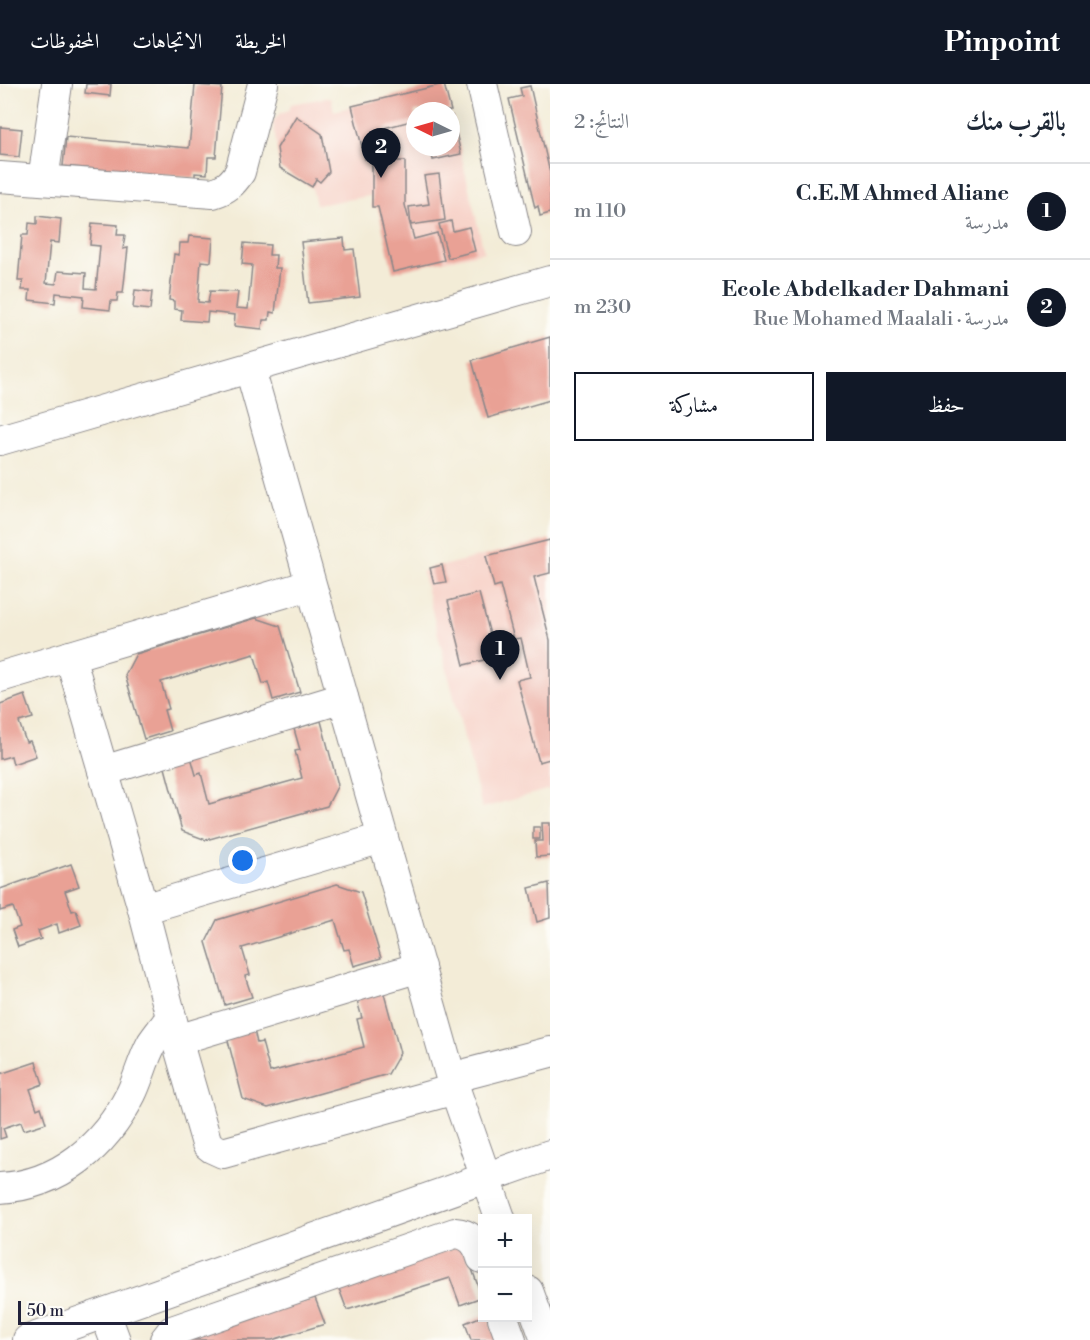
<!DOCTYPE html>
<html lang="ar">
<meta charset="utf-8">
<style>
:root{--surface:#fff;--page:#f2f2f3;--text:#1f2937;--muted:#747a83;--line:#e0e1e3;--accent:#111827}
body{margin:0;font-family:"Libre Bodoni",Amiri,serif;background:var(--page);color:var(--text);direction:rtl}
.controls{position:absolute;right:18px;bottom:18px;display:grid;overflow:hidden;border-radius:0px;box-shadow:0 6px 24px #0002}
.controls button{width:54px;height:54px;display:grid;place-items:center;padding:0;border:0;border-bottom:2px solid var(--line);background:var(--surface);color:var(--text);font:30px sans-serif}
.compass{position:absolute;left:406px;top:18px;width:54px;height:54px;border-radius:50%;background:var(--surface);box-shadow:0 6px 24px #0002;rotate:275deg}
.scale{position:absolute;left:18px;bottom:15px;width:150px;box-sizing:border-box;padding-left:6px;border:3px solid #22223b;border-top:0;font-size:16px;line-height:21px;white-space:nowrap;color:#22223b;-webkit-text-stroke:4px #fdfcf7;paint-order:stroke}
.you{position:absolute;left:243px;top:777px;width:21px;height:21px;margin:-15px;border:4px solid #fff;border-radius:50%;background:#1a73e8;box-shadow:0 0 0 9px #1a73e833}
.badge{display:grid;place-items:center;width:39px;height:39px;border-radius:50%;background:var(--accent);color:#fff;font-size:20px;font-weight:700}
.pin{position:absolute;translate:-50% -50px;filter:drop-shadow(0 2px 3px #0008)}
.pin::after{content:'';position:absolute;top:32px;width:21px;height:18px;background:inherit;clip-path:polygon(0 0,100% 0,50% 100%)}
.list{margin:0;padding:0;list-style:none}
h2{display:flex;justify-content:space-between;align-items:center;height:78px;margin:0;padding:0 24px;font-size:26px}
h2 small{font-size:20px;font-weight:400;color:var(--muted)}
.list li{display:grid;grid-template-columns:39px 1fr auto;gap:18px;align-items:center;box-sizing:border-box;height:96px;padding:0 24px;border-top:2px solid var(--line)}
.list b{display:block;font-size:22px;white-space:nowrap}
.list p{margin:0;font-size:20px;white-space:nowrap;color:var(--muted)}
.list em{font-size:20px;font-style:normal;color:var(--muted)}
.actions{display:flex;gap:12px;padding:18px 24px}
.actions a{flex:1;padding:14px 0;border:2px solid var(--accent);border-radius:0px;text-align:center;font-size:21px;color:var(--accent)}
.actions .main{background:var(--accent);color:#fff}
.map{position:relative;flex:none;width:550px;height:1256px;overflow:hidden;direction:ltr}
header{display:flex;align-items:center;gap:36px;box-sizing:border-box;height:84px;padding:0 30px;background:var(--accent);color:#fff}
header strong{font-size:28px}
nav{display:flex;gap:33px;margin-inline-start:auto;font-size:21px}
main{display:flex}
aside{flex:1;background:var(--surface)}
.map>svg:first-child{display:block}
.built{fill:#f7d1c7}
.building{fill:#e9a195}
.lines{fill:none;stroke-linecap:round;stroke-linejoin:round}
.minor-casing{stroke:#8a8789;stroke-width:32}
.minor{stroke:#fff;stroke-width:30}
</style>
<header>
<strong>Pinpoint</strong>
<nav><a>الخريطة</a><a>الاتجاهات</a><a>المحفوظات</a></nav>
</header>
<main>
<aside>
<h2>بالقرب منك<small>النتائج: 2</small></h2>
<ul class="list">
<li><span class="badge">1</span><div><b>C.E.M Ahmed Aliane</b><p>مدرسة</p></div><em>110 m</em></li>
<li><span class="badge">2</span><div><b>Ecole Abdelkader Dahmani</b><p>مدرسة · Rue Mohamed Maalali</p></div><em>230 m</em></li>
</ul>
<div class="actions"><a class="main">حفظ</a><a>مشاركة</a></div>
</aside>
<div class="map">
<svg width="550" height="1256" viewBox="0 0 550 1256">
<rect width="100%" height="100%" fill="#fdfcf7"/>
<filter id="ink" filterUnits="userSpaceOnUse"><feTurbulence type="fractalNoise" baseFrequency=".0167" numOctaves="2"/><feDisplacementMap in="SourceGraphic" scale="12" xChannelSelector="R" yChannelSelector="G"/><feConvolveMatrix kernelMatrix="1 2 1 2 8 2 1 2 1" color-interpolation-filters="sRGB"/></filter>
<filter id="wash" filterUnits="userSpaceOnUse"><feTurbulence type="fractalNoise" baseFrequency=".008" numOctaves="4" result="noise"/><feDisplacementMap in="SourceGraphic" scale="24" xChannelSelector="R" yChannelSelector="G"/><feGaussianBlur stdDeviation="1.35" result="paint"/><feColorMatrix in="noise" values="0 0 0 0 0 0 0 0 0 0 0 0 0 0 0 0 0 1.4 0 .05"/><feComposite in="paint" operator="in"/></filter>
<g filter="url(#wash)">
<rect width="100%" height="100%" fill="#f3ecd7"/>
<g class="built">
<polygon points="444,0 451,27 415,27 415,63 451,63 451,28 484,168 393,188 375,111 316,121 312,103 280,84 273,38 280,29 289,26 291,20 331,13 334,27"/>
<polygon points="550,455 550,705 482,724 422,487"/>
</g>
<g id="blocks">
<g class="building">
<polygon points="86,0 111,0 110,12 85,9"/>
<polygon points="444,0 451,27 415,27 415,36 384,44 390,69 365,75 352,22"/>
<polygon points="195,1 222,3 216,73 208,73 207,90 195,89 195,94 63,82 66,53 189,64"/>
<polygon points="530,2 550,89 550,129 540,132 538,122 535,124 509,15 522,12 520,4"/>
<polygon points="452,31 461,70 433,76 430,63 451,63"/>
<polygon points="296,32 322,50 329,88 320,98 316,95 312,103 280,84 277,64"/>
<polygon points="0,43 22,45 19,73 0,71"/>
<polygon points="372,77 405,77 405,121 414,155 437,149 444,176 393,188 378,123 372,123"/>
<polygon points="439,90 445,136 411,141 409,123 429,120 424,92"/>
<polygon points="37,132 61,135 59,159 50,158 46,199 56,200 58,187 86,189 85,204 96,205 100,162 90,161 92,139 118,141 117,151 125,151 123,165 128,164 123,209 118,209 117,217 111,217 110,226 83,223 84,212 56,209 55,219 29,216 30,206 22,206 23,197 18,197 22,151 28,151 29,139 37,140"/>
<polygon points="451,137 453,147 469,143 475,167 448,174 439,140"/>
<polygon points="189,152 213,154 211,178 201,177 198,218 208,219 210,207 238,208 236,224 248,225 252,181 242,180 244,159 270,161 269,171 276,171 275,184 280,184 275,229 270,228 269,236 263,236 262,245 234,242 235,231 208,228 207,238 181,236 182,226 174,225 174,217 169,216 174,170 179,171 180,159 188,159"/>
<polygon points="344,154 345,166 354,165 360,213 308,219 301,158"/>
<polygon points="135,206 152,208 150,226 133,224"/>
<polygon points="550,253 550,316 488,334 472,276"/>
<polygon points="550,456 550,489 534,493 550,556 550,675 539,678 517,596 530,593 521,554 514,555 500,501 494,503 486,472"/>
<polygon points="442,481 446,498 434,500 430,484"/>
<polygon points="479,509 496,573 464,581 448,517"/>
<polygon points="256,534 280,542 300,608 273,616 268,598 263,600 254,570 161,598 169,625 164,626 170,647 144,655 125,591 136,570"/>
<polygon points="25,611 33,634 19,638 26,658 30,657 36,672 13,680 11,672 0,675 0,620"/>
<polygon points="321,637 338,701 327,722 206,756 182,747 164,680 191,673 196,691 201,689 209,720 302,694 295,667 300,666 294,645"/>
<polygon points="542,739 550,739 550,772 536,773 535,757 543,757"/>
<rect x="533" y="743" width="7" height="12"/>
<polygon points="71,780 79,802 65,807 72,827 76,826 81,841 59,849 57,840 38,847 41,855 18,863 12,846 20,843 13,823 0,827 0,805"/>
<polygon points="549,799 550,834 537,838 529,804"/>
<polygon points="337,800 361,808 381,874 354,882 349,865 344,866 335,836 242,864 250,891 245,892 252,913 225,921 206,858 217,836"/>
<polygon points="383,906 400,969 388,990 268,1024 243,1015 226,949 253,942 257,959 262,958 270,988 364,963 357,935 362,934 356,913"/>
<polygon points="36,978 43,1000 30,1005 37,1025 41,1023 46,1039 24,1046 21,1038 3,1044 6,1053 0,1055 0,990"/>
<polygon points="463,1160 482,1213 460,1221 450,1194 347,1226 338,1202"/>
<polygon points="315,1214 325,1240 272,1256 186,1256 185,1251"/>
<polygon points="482,1232 489,1234 496,1256 471,1256 465,1239"/>
</g>
</g>
</g>
<g filter="url(#ink)">
<use href="#blocks" fill-opacity="0" stroke="#8a8789" stroke-width="1.5"/>
<g class="lines">
<g class="minor-casing">
<g id="minor">
<polyline points="482,0 516,148"/>
<path d="M 0,93 L 213,109 C 226,105 232,100 240,88 L 263,0"/>
<polyline points="43,96 57,0"/>
<polyline points="250,285 451,994 500,1134"/>
<polyline points="0,356 550,197"/>
<polyline points="70,572 143,825 177,956 207,1060 212,1064 223,1069 455,1005"/>
<polyline points="0,593 310,501"/>
<polyline points="103,687 343,614"/>
<polyline points="143,825 382,754"/>
<polyline points="177,956 420,883"/>
<polyline points="451,994 550,968"/>
<path d="M 0,1104 C 59,1101 105,1062 131,1010 C 139,994 143,975 152,959 C 158,950 165,942 171,933"/>
<polyline points="528,1207 546,1256"/>
<polyline points="105,1229 115,1256"/>
<polyline points="503,1234 511,1256"/>
<polyline points="28,1256 550,1071"/>
<path d="M 165,1256 L 172,1247 L 455,1149 C 471,1150 478,1160 482,1174"/>
</g>
</g>
<use href="#minor" class="minor"/>
</g>
</g>
</svg>
<div class="controls">
<button>+</button>
<button>−</button>
</div>
<svg class="compass" viewBox="-18 -18 36 36"><path d="M0-13l5 13h-10z" fill="#e53935"/><path d="M0 13l5-13h-10z" fill="#747a83"/></svg>
<div class="scale">50 m</div>
<div class="you"></div>
<div class="pin badge" style="left:500px;top:596px">1</div>
<div class="pin badge" style="left:381px;top:94px">2</div>
</div>
</main>
